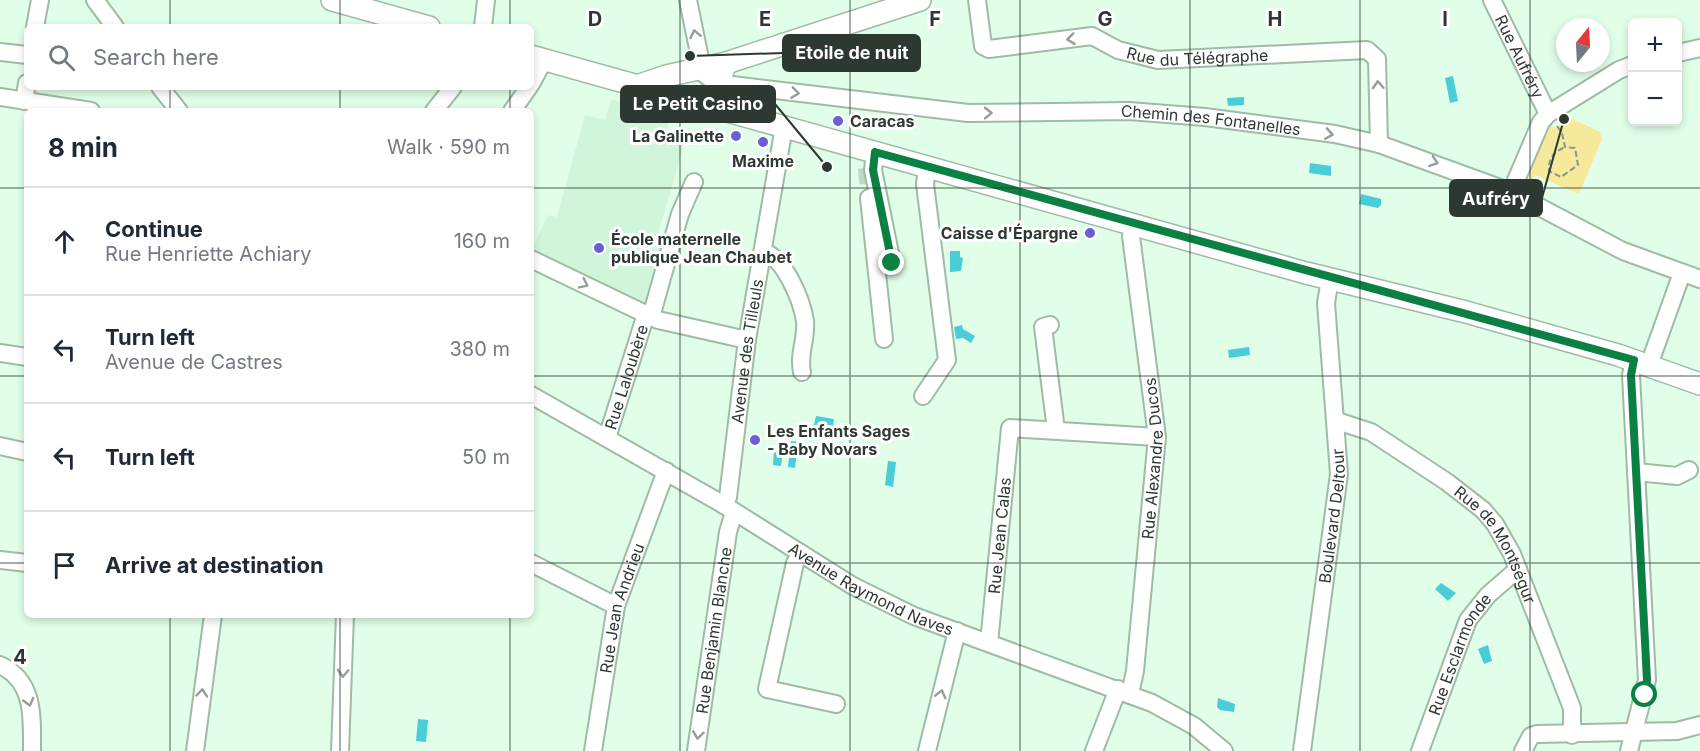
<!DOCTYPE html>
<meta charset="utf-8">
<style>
:root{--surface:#fff;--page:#f2f2f3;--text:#1f2937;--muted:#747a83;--line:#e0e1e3}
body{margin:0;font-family:Inter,sans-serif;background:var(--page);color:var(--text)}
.controls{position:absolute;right:18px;top:18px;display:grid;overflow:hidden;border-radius:9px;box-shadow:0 3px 9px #0003}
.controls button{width:54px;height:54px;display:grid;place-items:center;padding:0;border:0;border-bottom:2px solid var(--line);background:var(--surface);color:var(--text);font:30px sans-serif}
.compass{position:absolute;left:1556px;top:18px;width:54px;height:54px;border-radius:50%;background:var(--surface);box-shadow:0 3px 9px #0003;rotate:18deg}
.stop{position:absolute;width:18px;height:18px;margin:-14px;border:4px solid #0b8043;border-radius:50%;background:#fff}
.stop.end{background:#0b8043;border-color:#fff;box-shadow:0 2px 6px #0008}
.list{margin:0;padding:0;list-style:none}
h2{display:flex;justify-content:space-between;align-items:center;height:78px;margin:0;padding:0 24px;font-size:26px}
h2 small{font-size:20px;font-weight:400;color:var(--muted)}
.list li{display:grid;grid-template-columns:39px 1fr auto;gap:18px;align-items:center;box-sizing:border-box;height:108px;padding:0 24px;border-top:2px solid var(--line)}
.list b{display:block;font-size:22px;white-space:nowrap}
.list p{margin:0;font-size:20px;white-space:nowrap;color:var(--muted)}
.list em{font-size:20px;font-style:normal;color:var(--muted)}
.icon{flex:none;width:33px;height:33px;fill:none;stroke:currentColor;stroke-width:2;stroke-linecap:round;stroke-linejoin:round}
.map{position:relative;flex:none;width:1700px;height:751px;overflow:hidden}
.search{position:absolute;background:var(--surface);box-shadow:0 3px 9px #0003;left:24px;top:24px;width:510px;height:66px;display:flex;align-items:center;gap:15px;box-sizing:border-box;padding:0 21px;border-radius:9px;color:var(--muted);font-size:22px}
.panel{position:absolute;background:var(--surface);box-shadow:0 3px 9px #0003;left:24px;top:108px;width:510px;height:510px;border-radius:9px}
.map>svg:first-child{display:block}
.built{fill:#d1f5da}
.green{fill:#f6e99b}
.water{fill:#4bccd9}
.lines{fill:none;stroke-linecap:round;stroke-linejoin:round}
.minor-tunnel{stroke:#bdd7c3;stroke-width:16;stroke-dasharray:16 8;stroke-linecap:butt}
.minor-casing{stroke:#9fbba6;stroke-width:20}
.major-casing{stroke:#9fbba6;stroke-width:24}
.path{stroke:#85998a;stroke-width:2;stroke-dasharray:6 3;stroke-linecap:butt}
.minor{stroke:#fff;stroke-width:16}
.major{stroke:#fff;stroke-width:21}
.oneway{stroke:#969c98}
.route{stroke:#0b8043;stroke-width:8}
.grid{fill:none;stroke:#2d3930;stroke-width:1.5;stroke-opacity:0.55}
.poi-dot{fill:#695ed8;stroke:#fff;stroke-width:2}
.labels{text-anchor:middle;stroke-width:6;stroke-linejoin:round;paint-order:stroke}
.street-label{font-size:16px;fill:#2d3930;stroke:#fff}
.poi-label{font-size:16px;font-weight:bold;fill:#2d3930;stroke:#fff;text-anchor:start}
.grid-label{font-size:20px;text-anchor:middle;font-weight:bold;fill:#2d3930;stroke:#fff;stroke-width:6;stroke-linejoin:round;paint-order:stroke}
.leader{fill:none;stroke:#2d3930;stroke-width:2}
.callout-dot{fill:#2d3930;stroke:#fff;stroke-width:2}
.callout{fill:#2d3930;stroke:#2d3930;stroke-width:2}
.callout-label{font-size:18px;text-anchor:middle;font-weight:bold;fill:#fff}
</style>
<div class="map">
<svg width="1700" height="751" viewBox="0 0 1700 751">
<rect width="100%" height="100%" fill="#e1ffe8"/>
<polygon class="built" points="611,99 671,115 665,135 685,141 655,244 666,248 650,305 532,249 548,215 557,217 585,115 605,120"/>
<path class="green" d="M 1571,118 L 1600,132 L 1602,139 L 1579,194 L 1535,175 L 1530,185 C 1527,167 1540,139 1551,125 L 1555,129 Z"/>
<g class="water">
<polygon points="1453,76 1458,101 1450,103 1445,78"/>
<polygon points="1244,97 1244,105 1228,106 1227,98"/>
<polygon points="1310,163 1331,166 1331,176 1309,173"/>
<polygon points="1361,194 1381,199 1381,205 1378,208 1359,204"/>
<polygon points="950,251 960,251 960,257 963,258 961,271 950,272"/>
<polygon points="962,325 963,329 975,336 971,343 963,338 956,339 954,327"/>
<polygon points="1249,347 1250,355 1229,358 1228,350"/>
<polygon points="816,416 834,419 833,427 814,425"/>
<polygon points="791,441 798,442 795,468 788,467"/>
<polygon points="774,449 783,450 781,466 773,465"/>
<polygon points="888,461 896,462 893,487 885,485"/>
<polygon points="1441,583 1456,593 1448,601 1435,589"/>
<polygon points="1488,645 1492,661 1484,664 1478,649"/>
<polygon points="1218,698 1235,704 1234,712 1220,710 1217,707"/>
<polygon points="418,719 428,720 426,742 416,741"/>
</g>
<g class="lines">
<polyline class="minor-tunnel" points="866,168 869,198"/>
<g class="minor-casing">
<g id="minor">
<polyline points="95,0 115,27"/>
<path id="s1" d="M 688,0 L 703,73 L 716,83 L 968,113 L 1129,111 L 1205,117 L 1335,134 L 1379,144 L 1511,192 L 1623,251 L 1700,279"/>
<path id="s2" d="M 977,0 L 983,46 L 989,49 L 1092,36 L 1118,50 L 1158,60 L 1367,50 L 1377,59 L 1379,144"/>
<path id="s3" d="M 1492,0 L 1548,114"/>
<polyline points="35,27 40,0"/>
<polyline points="483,27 486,0"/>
<polyline points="0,52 27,55"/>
<polyline points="1678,53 1700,48"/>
<polyline points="531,84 544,60"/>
<polyline points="160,87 179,111"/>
<polyline points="0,97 91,111"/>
<polyline points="24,101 27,83"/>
<polyline points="434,111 453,87"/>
<polyline points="512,111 529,87"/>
<polyline points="875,152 873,170 892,263"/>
<polyline points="1511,192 1541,122 1548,114 1619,70 1632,65"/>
<polyline points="869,198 884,339"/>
<path d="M 763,252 C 784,256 802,301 805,321 C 807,338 798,354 802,372"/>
<polyline points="531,259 658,320 747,340"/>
<polyline points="651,317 680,214 694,182"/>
<polyline points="1050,325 1043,327 1056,430"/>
<polyline points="0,353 27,357"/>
<polyline points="1649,365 1682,273"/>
<path id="s4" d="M 531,395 L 724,505 L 853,586 L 914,616 L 1152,703 L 1194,726 L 1224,751"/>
<polyline points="923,396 947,360 925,184 927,167"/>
<path id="s5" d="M 1337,421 L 1371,432 L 1447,482 L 1483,510 L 1495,524 L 1512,554 L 1572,708 L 1572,735"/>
<path id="s6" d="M 607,438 L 646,314"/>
<polyline points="0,446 27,452"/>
<polyline points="1636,472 1677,476 1689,470"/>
<path id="s7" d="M 724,505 L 728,497 L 747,340 L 784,127"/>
<polyline points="801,553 795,563 767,689 836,704"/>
<polyline points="0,560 27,563"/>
<polyline points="531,563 616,606"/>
<path id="s8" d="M 989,643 L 1010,428 L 1157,437"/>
<path d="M 0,665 C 35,681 32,718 32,751"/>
<path id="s9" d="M 1130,694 L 1135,671 L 1157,437 L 1131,236 L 1134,225"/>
<polyline points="195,751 213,615"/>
<polyline points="340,751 345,615"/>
<path id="s10" d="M 593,751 L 616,606 L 666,471"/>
<path id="s11" d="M 696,751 L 728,532 L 734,512"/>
<polyline points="927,751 957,631"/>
<polyline points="1094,751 1118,689"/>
<path id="s12" d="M 1302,751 L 1339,474 L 1326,303 L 1330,279"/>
<path id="s13" d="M 1420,751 L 1468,620 L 1488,595 L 1518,569"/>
<polyline points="1523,751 1531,736 1537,734 1677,731 1700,725"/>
<polyline points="1629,751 1647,680 1631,375 1634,360"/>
</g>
</g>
<g class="major-casing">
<g id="major">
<polyline points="332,0 429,27"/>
<polyline points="531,56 1306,273 1466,312 1618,355 1700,384"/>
<polyline points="634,87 666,76 726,63 920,0"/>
<polyline points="709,107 726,63"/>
</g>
</g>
<path class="path" d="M 1557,126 L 1562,133 L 1565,147 L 1575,148 L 1578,165 L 1561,177 L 1549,171 C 1548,158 1554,152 1565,147"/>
<use href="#minor" class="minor"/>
<use href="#major" class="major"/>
</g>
<defs><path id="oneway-chevron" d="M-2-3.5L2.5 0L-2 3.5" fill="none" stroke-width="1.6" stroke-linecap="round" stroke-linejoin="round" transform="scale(1.5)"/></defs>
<g class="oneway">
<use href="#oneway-chevron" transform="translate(695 34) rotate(-102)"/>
<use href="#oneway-chevron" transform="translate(1071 39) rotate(173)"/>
<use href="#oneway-chevron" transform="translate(1378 85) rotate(-93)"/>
<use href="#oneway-chevron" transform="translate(795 93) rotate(8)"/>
<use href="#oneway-chevron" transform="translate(988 113) rotate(-1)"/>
<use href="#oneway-chevron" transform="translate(1329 134) rotate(9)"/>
<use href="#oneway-chevron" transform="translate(1434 162) rotate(19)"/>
<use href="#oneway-chevron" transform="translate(584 284) rotate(26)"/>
<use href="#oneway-chevron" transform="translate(343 673) rotate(92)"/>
<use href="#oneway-chevron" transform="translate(202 693) rotate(-85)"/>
<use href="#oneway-chevron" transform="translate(941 694) rotate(-76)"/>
<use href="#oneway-chevron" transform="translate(29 702) rotate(75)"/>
<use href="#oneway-chevron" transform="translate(698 735) rotate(98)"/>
</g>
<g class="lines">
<polyline class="route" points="892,263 873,170 875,152 1634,360 1631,375 1647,680 1645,695"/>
</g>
<path class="grid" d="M 170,0 L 170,27M 340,0 L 340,27M 510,0 L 510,27M 680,0 L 680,751M 850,0 L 850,751M 1020,0 L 1020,751M 1190,0 L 1190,751M 1360,0 L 1360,751M 1530,0 L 1530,751M 170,87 L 170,111M 340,87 L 340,111M 510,87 L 510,111M 0,188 L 27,188M 531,188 L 1700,188M 0,376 L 27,376M 531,376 L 1700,376M 0,563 L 27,563M 531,563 L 1700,563M 170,615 L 170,751M 340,615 L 340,751M 510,615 L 510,751"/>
<g class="poi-dot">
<circle cx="838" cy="121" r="6"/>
<circle cx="736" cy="136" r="6"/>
<circle cx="763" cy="142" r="6"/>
<circle cx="1090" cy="233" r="6"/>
<circle cx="599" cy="248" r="6"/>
<circle cx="755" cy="440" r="6"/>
</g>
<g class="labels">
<g class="street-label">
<text dy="6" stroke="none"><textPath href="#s2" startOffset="267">Rue du Télégraphe</textPath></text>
<text dy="6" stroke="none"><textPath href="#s3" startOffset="63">Rue Aufréry</textPath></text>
<text dy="6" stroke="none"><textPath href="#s1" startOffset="588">Chemin des Fontanelles</textPath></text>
<text dy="6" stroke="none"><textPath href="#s7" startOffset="156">Avenue des Tilleuls</textPath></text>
<text dy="6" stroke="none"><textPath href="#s6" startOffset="64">Rue Laloubère</textPath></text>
<text dy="6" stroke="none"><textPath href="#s9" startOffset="237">Rue Alexandre Ducos</textPath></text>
<text dy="6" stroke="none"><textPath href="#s12" startOffset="237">Boulevard Deltour</textPath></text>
<text dy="6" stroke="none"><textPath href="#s8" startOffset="108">Rue Jean Calas</textPath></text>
<text dy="6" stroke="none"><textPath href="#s5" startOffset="208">Rue de Montségur</textPath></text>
<text dy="6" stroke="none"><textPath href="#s4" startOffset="392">Avenue Raymond Naves</textPath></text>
<text dy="6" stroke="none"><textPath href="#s10" startOffset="146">Rue Jean Andrieu</textPath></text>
<text dy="6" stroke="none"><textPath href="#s11" startOffset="122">Rue Benjamin Blanche</textPath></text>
<text dy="6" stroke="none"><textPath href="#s13" startOffset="105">Rue Esclarmonde</textPath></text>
</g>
<g class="poi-label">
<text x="850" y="127">Caracas</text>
<text x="724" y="142" text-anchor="end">La Galinette</text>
<text x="763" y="167" text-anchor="middle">Maxime</text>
<text x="1078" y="239" text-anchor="end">Caisse d'Épargne</text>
<text x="611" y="245">École maternelle<tspan x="611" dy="18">publique Jean Chaubet</tspan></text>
<text x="767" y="437">Les Enfants Sages<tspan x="767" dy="18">- Baby Novars</tspan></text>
</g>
</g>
<g class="grid-label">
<text x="595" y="26">D</text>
<text x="765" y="26">E</text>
<text x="935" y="26">F</text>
<text x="1105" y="26">G</text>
<text x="1275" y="26">H</text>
<text x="1445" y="26">I</text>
<text x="20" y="664">4</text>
</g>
<path class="leader" d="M690 56L783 53M827 167L775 104M1564 119L1542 198"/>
<g class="callout-dot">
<circle cx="690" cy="56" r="6"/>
<circle cx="827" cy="167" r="6"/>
<circle cx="1564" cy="119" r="6"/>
</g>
<g class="callout">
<rect x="783" y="35" width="137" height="36" rx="6"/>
<rect x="621" y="86" width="154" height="36" rx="6"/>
<rect x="1450" y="180" width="92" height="36" rx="6"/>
</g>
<g class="callout-label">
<text x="852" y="59">Etoile de nuit</text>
<text x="698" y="110">Le Petit Casino</text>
<text x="1496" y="205">Aufréry</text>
</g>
</svg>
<div class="controls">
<button>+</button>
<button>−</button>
</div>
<svg class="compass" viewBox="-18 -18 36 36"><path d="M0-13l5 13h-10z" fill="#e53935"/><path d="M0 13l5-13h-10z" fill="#747a83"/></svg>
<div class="stop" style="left:1645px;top:695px"></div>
<div class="stop end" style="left:892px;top:263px"></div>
<div class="search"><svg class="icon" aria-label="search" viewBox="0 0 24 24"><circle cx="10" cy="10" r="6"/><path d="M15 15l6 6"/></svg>Search here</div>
<section class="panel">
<h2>8 min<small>Walk · 590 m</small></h2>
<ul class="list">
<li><svg class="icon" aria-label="ahead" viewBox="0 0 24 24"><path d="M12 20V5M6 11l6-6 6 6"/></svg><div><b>Continue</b><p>Rue Henriette Achiary</p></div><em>160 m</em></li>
<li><svg class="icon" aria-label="left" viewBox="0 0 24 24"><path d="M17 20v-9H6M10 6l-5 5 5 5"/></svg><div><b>Turn left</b><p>Avenue de Castres</p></div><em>380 m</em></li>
<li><svg class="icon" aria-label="left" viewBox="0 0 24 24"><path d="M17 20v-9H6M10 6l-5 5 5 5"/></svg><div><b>Turn left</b></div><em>50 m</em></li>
<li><svg class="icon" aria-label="arrive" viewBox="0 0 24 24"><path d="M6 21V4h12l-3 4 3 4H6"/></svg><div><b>Arrive at destination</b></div></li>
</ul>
</section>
</div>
